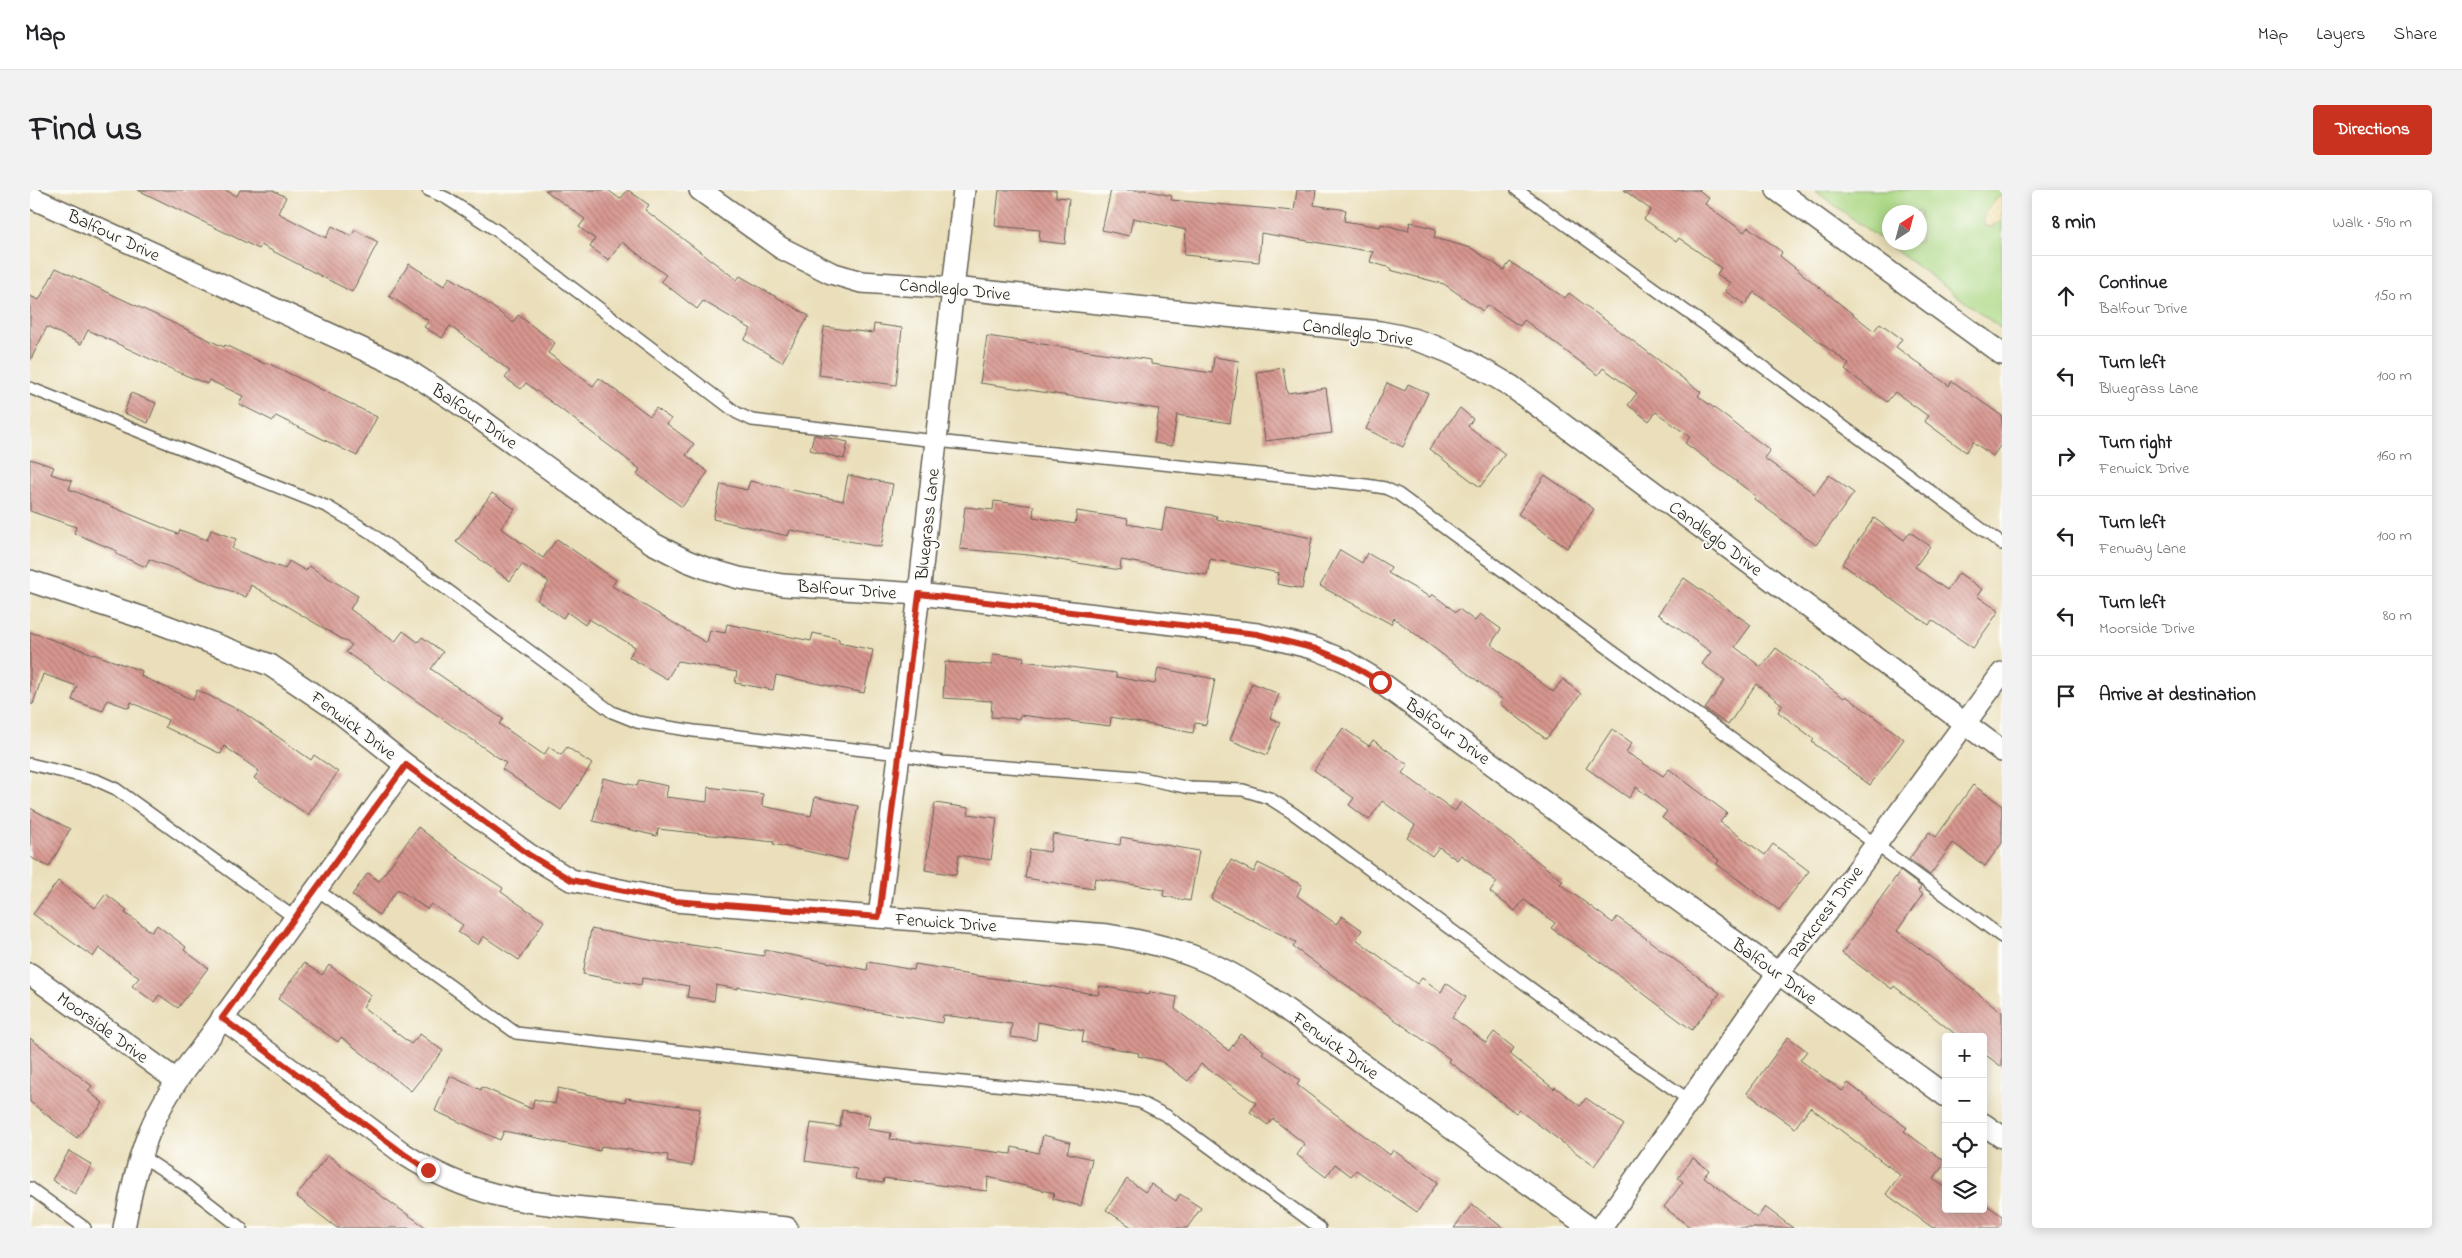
<!DOCTYPE html>
<meta charset="utf-8">
<style>
:root{--surface:#fff;--page:#f2f2f2;--text:#202124;--muted:#757577;--line:#e0e0e0;--accent:#c8321e}
body{margin:0;font-family:"Indie Flower",sans-serif;background:var(--page);color:var(--text)}
.controls{position:absolute;right:15px;bottom:15px;display:grid;overflow:hidden;border-radius:5px;box-shadow:0 2px 12px #0003}
.controls button{width:45px;height:45px;display:grid;place-items:center;padding:0;border:0;border-bottom:1px solid var(--line);background:var(--surface);color:var(--text);font:25px sans-serif}
.compass{position:absolute;left:1852px;top:15px;width:45px;height:45px;border-radius:50%;background:var(--surface);box-shadow:0 2px 12px #0003;rotate:36deg}
.stop{position:absolute;width:15px;height:15px;margin:-11px;border:4px solid #c8321e;border-radius:50%;background:#fff}
.stop.end{background:#c8321e;border-color:#fff;box-shadow:0 1px 5px #0008}
.list{margin:0;padding:0;list-style:none}
h2{display:flex;justify-content:space-between;align-items:center;height:65px;margin:0;padding:0 20px;font-size:21px}
h2 small{font-size:16px;font-weight:400;color:var(--muted)}
.list li{display:grid;grid-template-columns:32px 1fr auto;gap:15px;align-items:center;box-sizing:border-box;height:80px;padding:0 20px;border-top:1px solid var(--line)}
.list b{display:block;font-size:19px;white-space:nowrap}
.list p{margin:0;font-size:16px;white-space:nowrap;color:var(--muted)}
.list em{font-size:16px;font-style:normal;color:var(--muted)}
.icon{flex:none;width:28px;height:28px;fill:none;stroke:currentColor;stroke-width:2;stroke-linecap:round;stroke-linejoin:round}
.map{position:relative;flex:none;width:1972px;height:1038px;overflow:hidden;border-radius:5px}
header{display:flex;align-items:center;gap:30px;box-sizing:border-box;height:70px;padding:0 25px;background:var(--surface);border-bottom:1px solid var(--line)}
header strong{font-size:24px}
nav{display:flex;gap:28px;margin-inline-start:auto;font-size:18px}
.intro{display:flex;align-items:center;justify-content:space-between;box-sizing:border-box;height:120px;padding:0 30px}
h1{margin:0;font-size:35px}
.button{padding:12px 22px;border-radius:5px;background:var(--accent);color:#fff;font-size:18px;font-weight:700}
main{display:flex;gap:30px;padding:0 30px}
aside{flex:1;background:var(--surface);border-radius:5px;box-shadow:0 2px 12px #0003}
.map>svg:first-child{display:block}
.grass{fill:#acd885;stroke:#647a50;fill-rule:evenodd}
.sand{fill:url(#sand-dots);stroke:#857b5d}
.building{fill:url(#building-back-hatch)}
.lines{fill:none;stroke-linecap:round;stroke-linejoin:round}
.lane-casing{stroke:#646053;stroke-width:14}
.street-casing{stroke:#646053;stroke-width:24}
.lane{stroke:#fff;stroke-width:11}
.street{stroke:#fff;stroke-width:21}
.route{stroke:#c8321e;stroke-width:6}
.labels{text-anchor:middle;stroke-width:4;stroke-linejoin:round;paint-order:stroke}
.street-label{font-size:18px;fill:#1c1c1c;stroke:#fdfcf7}
</style>
<header>
<strong>Map</strong>
<nav><a>Map</a><a>Layers</a><a>Share</a></nav>
</header>
<div class="intro"><h1>Find us</h1><a class="button">Directions</a></div>
<main>
<div class="map">
<svg width="1972" height="1038" viewBox="0 0 1972 1038">
<defs>
<pattern id="sand-dots" width="8" height="8" patternUnits="userSpaceOnUse" patternTransform="scale(1.25)"><rect width="8" height="8" fill="#eeda9e"/><path d="M2 2h.1M6 6h.1" fill="none" stroke="#ccba88" stroke-width="1.8" stroke-linecap="round"/></pattern>
<pattern id="building-back-hatch" width="6" height="6" patternUnits="userSpaceOnUse" patternTransform="scale(1.25)"><rect width="6" height="6" fill="#d7968f"/><path d="M-1 5l2 2M0 0l6 6M5-1l2 2" fill="none" stroke="#ae7a74"/></pattern>
</defs>
<rect width="100%" height="100%" fill="#fdfcf7"/>
<filter id="ink" filterUnits="userSpaceOnUse"><feTurbulence type="fractalNoise" baseFrequency=".02" numOctaves="2"/><feDisplacementMap in="SourceGraphic" scale="10" xChannelSelector="R" yChannelSelector="G"/><feConvolveMatrix kernelMatrix="1 2 1 2 8 2 1 2 1" color-interpolation-filters="sRGB"/></filter>
<filter id="wash" filterUnits="userSpaceOnUse"><feTurbulence type="fractalNoise" baseFrequency=".0096" numOctaves="4" result="noise"/><feDisplacementMap in="SourceGraphic" scale="20" xChannelSelector="R" yChannelSelector="G"/><feGaussianBlur stdDeviation="1.12" result="paint"/><feColorMatrix in="noise" values="0 0 0 0 0 0 0 0 0 0 0 0 0 0 0 0 0 1.4 0 .05"/><feComposite in="paint" operator="in"/></filter>
<g filter="url(#wash)">
<rect width="100%" height="100%" fill="#eadfba"/>
<path class="grass" d="M 1784,0 L 1972,0 L 1972,139 ZM 1860,22 L 1890,22 L 1890,52 L 1860,52 Z"/>
<path class="sand" d="M 1972,4 L 1972,31 L 1961,37 L 1955,36 C 1948,24 1964,12 1972,4 Z"/>
<g id="blocks">
<g class="building">
<polygon points="108,0 195,0 207,6 210,0 242,0 256,7 248,23 296,48 302,36 321,46 325,40 348,52 322,102 231,55 229,59"/>
<polygon points="515,0 578,0 590,9 598,0 619,15 615,20 707,90 710,86 779,126 752,172 714,150 721,139 673,111 667,119 631,91 636,85 592,52 579,70 560,57 565,49 549,37 555,29"/>
<polygon points="969,0 1026,0 1026,7 1039,8 1035,54 1009,51 1010,40 965,36"/>
<polygon points="1081,0 1115,0 1142,6 1141,10 1264,21 1267,0 1286,0 1284,15 1316,20 1314,31 1350,37 1351,34 1378,41 1380,32 1406,39 1404,48 1441,58 1474,80 1480,72 1535,108 1539,103 1671,202 1668,206 1740,260 1734,268 1785,304 1799,285 1824,303 1786,355 1724,309 1726,306 1655,253 1660,247 1626,222 1619,231 1598,215 1607,203 1573,178 1568,185 1494,130 1490,136 1457,115 1453,121 1414,94 1360,80 1361,78 1340,72 1343,62 1231,43 1229,72 1154,65 1156,40 1103,28 1099,46 1072,40"/>
<polygon points="1594,0 1669,0 1679,8 1675,14 1714,42 1718,37 1752,62 1750,66 1844,141 1850,133 1872,149 1866,157 1919,196 1922,191 1972,226 1972,253 1963,266 1943,252 1936,262 1894,231 1898,226 1865,202 1857,212 1815,180 1819,174 1724,102 1715,115 1695,101 1700,93 1687,84 1691,78 1649,48 1646,52 1614,29 1621,20"/>
<polygon points="379,74 414,96 420,87 442,101 483,133 488,125 525,153 518,163 563,196 569,188 620,226 626,218 641,229 637,234 664,254 656,265 678,282 652,317 607,284 610,279 496,193 491,199 475,188 480,181 420,136 412,148 394,137 399,131 359,106"/>
<polygon points="26,78 194,157 195,155 235,174 236,172 347,227 327,266 246,226 243,231 209,214 213,206 179,190 177,194 148,182 58,140 51,154 17,137 0,171 0,106 9,110"/>
<polygon points="844,134 872,138 866,195 789,185 794,137 843,143"/>
<polygon points="957,146 1121,170 1121,174 1182,183 1184,167 1209,171 1200,233 1147,225 1142,256 1124,253 1129,219 950,193"/>
<polygon points="1253,178 1257,203 1296,198 1302,243 1235,251 1227,182"/>
<polygon points="1357,193 1375,201 1378,194 1398,203 1373,257 1336,239"/>
<polygon points="101,203 126,213 118,233 94,223"/>
<polygon points="1430,218 1443,229 1438,236 1475,264 1450,297 1399,259"/>
<polygon points="784,245 818,252 814,269 780,260"/>
<polygon points="0,269 24,277 21,284 42,291 39,299 148,344 150,340 177,350 181,340 206,349 202,359 255,379 259,371 276,381 279,376 328,406 320,419 365,452 373,441 388,452 392,447 413,462 401,479 473,529 469,534 514,565 519,557 531,565 537,557 562,574 531,620 472,579 476,573 316,462 322,455 221,395 216,407 119,369 116,377 86,364 87,361 44,343 46,337 0,321"/>
<polygon points="818,285 863,294 851,357 760,340 758,346 683,329 691,294 717,300 720,291 813,311"/>
<polygon points="1515,285 1564,319 1537,358 1488,324"/>
<polygon points="462,303 485,319 471,338 513,368 527,349 586,390 582,396 677,453 680,440 695,443 697,434 781,451 783,443 809,449 809,453 843,460 834,503 746,485 743,500 705,493 707,482 648,471 637,489 599,467 605,457 559,429 555,435 537,422 533,428 507,410 519,392 492,374 480,391 426,352"/>
<polygon points="964,311 1004,316 1003,327 1045,334 1047,321 1098,329 1097,334 1132,340 1136,317 1187,326 1186,329 1282,348 1272,399 1247,394 1249,383 1180,369 1177,385 1091,370 1090,380 999,365 930,359 935,317 963,320"/>
<polygon points="1844,328 1874,350 1880,342 1900,356 1885,377 1917,400 1929,383 1952,399 1947,406 1969,421 1943,458 1902,430 1899,435 1812,374"/>
<polygon points="1310,360 1332,373 1337,363 1361,377 1358,383 1400,407 1402,404 1426,422 1429,419 1445,431 1450,424 1471,439 1461,454 1523,502 1533,489 1551,504 1516,549 1470,514 1473,510 1364,428 1361,434 1290,396"/>
<polygon points="1654,388 1721,435 1705,457 1731,477 1746,458 1814,508 1816,506 1874,549 1840,595 1782,552 1784,549 1748,522 1753,515 1726,494 1698,535 1675,519 1695,490 1672,474 1681,462 1628,424"/>
<polygon points="0,442 112,481 111,486 163,510 167,500 211,521 281,570 284,565 308,582 278,625 224,588 229,581 194,556 191,564 135,537 138,530 101,512 99,518 77,510 73,521 42,510 47,496 13,484 3,514 0,514"/>
<polygon points="963,464 994,467 993,471 1086,483 1086,487 1125,494 1128,478 1185,489 1176,535 1165,533 1163,543 1081,527 1080,536 990,525 989,529 961,527 962,511 913,508 915,472 962,475"/>
<polygon points="1222,493 1249,504 1240,528 1250,532 1237,565 1200,550"/>
<polygon points="1313,538 1339,556 1343,550 1378,575 1372,583 1425,621 1431,612 1533,691 1530,694 1583,733 1587,727 1690,803 1662,840 1586,783 1521,738 1525,733 1494,710 1485,721 1460,702 1467,692 1431,665 1427,670 1409,657 1402,666 1377,648 1385,635 1352,611 1339,630 1319,615 1324,608 1284,580"/>
<polygon points="1582,539 1602,553 1596,562 1633,586 1639,579 1697,623 1690,632 1735,665 1743,654 1779,681 1749,720 1687,674 1689,670 1632,628 1637,621 1606,597 1599,608 1556,578"/>
<polygon points="573,588 607,596 609,590 638,596 636,607 677,612 678,597 733,604 732,616 781,626 785,607 828,616 817,670 743,654 744,652 628,639 627,646 563,631"/>
<polygon points="1943,595 1972,615 1972,653 1955,676 1923,653 1900,685 1879,669 1899,642 1906,647"/>
<polygon points="905,613 939,618 938,624 967,628 961,670 929,665 926,685 895,680"/>
<polygon points="0,618 40,639 19,677 0,667"/>
<polygon points="388,637 432,671 473,698 471,702 514,731 489,770 453,746 448,755 428,742 433,735 401,714 397,719 368,699 349,725 322,705 338,683 349,691"/>
<polygon points="1023,644 1090,655 1091,647 1169,661 1160,711 1133,706 1134,700 1065,688 1063,699 995,688 1000,659 1020,662"/>
<polygon points="1201,670 1224,682 1228,673 1272,695 1267,706 1306,734 1312,726 1332,740 1326,749 1387,794 1392,788 1411,802 1416,793 1436,807 1422,827 1456,853 1464,842 1484,858 1480,864 1524,899 1525,897 1550,916 1556,908 1594,935 1564,976 1489,920 1486,923 1418,871 1420,869 1263,757 1266,752 1181,709"/>
<polygon points="1870,681 1891,697 1888,701 1893,704 1867,741 1972,822 1972,877 1953,863 1953,847 1929,847 1864,796 1862,799 1812,763"/>
<polygon points="28,691 65,718 76,704 97,720 95,723 122,742 127,735 156,757 154,760 178,778 148,818 129,805 124,812 102,796 109,788 69,758 63,767 3,724"/>
<polygon points="561,739 635,753 635,751 734,766 735,760 837,780 838,772 884,780 885,774 921,780 921,782 1024,797 1068,805 1070,796 1119,805 1120,802 1147,807 1145,819 1199,861 1210,844 1234,861 1232,863 1270,890 1267,895 1360,965 1363,960 1408,992 1387,1022 1326,980 1321,986 1305,974 1296,987 1267,965 1275,954 1243,929 1238,935 1220,922 1226,913 1171,874 1158,891 1131,871 1108,866 1109,863 1052,852 1054,841 1008,832 1006,850 980,847 982,834 913,825 912,833 708,797 708,799 686,795 684,811 657,807 659,796 612,788 611,795 553,784"/>
<polygon points="274,773 292,785 299,775 341,805 333,817 381,854 390,844 413,861 381,901 311,847 308,852 248,809"/>
<polygon points="1758,847 1777,861 1770,870 1812,901 1818,893 1877,938 1874,941 1916,972 1903,989 1916,998 1916,1019 1953,1019 1954,1013 1972,1026 1972,1038 1903,1038 1856,1004 1870,985 1780,917 1765,938 1717,903"/>
<polygon points="0,848 62,896 58,901 73,913 47,948 0,912"/>
<polygon points="420,886 451,900 452,897 502,919 504,909 525,914 528,898 595,912 596,908 670,919 662,976 637,972 638,965 571,956 570,961 474,941 470,950 405,921"/>
<polygon points="812,920 840,925 837,939 861,943 860,949 981,964 982,957 1009,963 1013,945 1040,952 1037,963 1062,969 1051,1016 1023,1009 1024,1003 958,987 957,1001 854,988 853,993 825,989 827,979 775,971 781,933 810,937"/>
<polygon points="39,961 62,975 45,1004 22,990"/>
<polygon points="298,965 347,1003 397,1038 307,1038 266,1006"/>
<polygon points="1663,968 1679,980 1674,987 1727,1028 1735,1017 1763,1038 1661,1038 1634,1017 1653,992 1648,988"/>
<polygon points="1097,989 1115,1002 1121,994 1146,1011 1150,1004 1171,1018 1157,1038 1103,1038 1076,1020"/>
<polygon points="1442,1014 1473,1038 1424,1038"/>
</g>
</g>
</g>
<g filter="url(#ink)">
<use href="#blocks" fill-opacity="0" stroke="#646053" stroke-width="1"/>
<g class="lines">
<g class="lane-casing">
<g id="lane">
<polyline points="398,0 416,8 469,42 707,223 722,230 906,251 1336,295 1355,298 1368,304 1972,747"/>
<polyline points="1487,0 1713,162 1972,354"/>
<polyline points="0,198 298,317 338,341 582,522 607,532 664,541 869,564 912,572 1107,587 1160,598 1213,600 1239,608 1264,624 1544,830 1659,910"/>
<polyline points="0,574 66,590 86,599 265,728"/>
<polyline points="286,699 486,843 890,888 1070,905 1110,912 1137,926 1290,1038"/>
<polyline points="110,965 157,996 211,1038"/>
<polyline points="0,998 55,1038"/>
</g>
</g>
<g class="street-casing">
<g id="street">
<path d="M 670,0 L 751,58 L 801,83 L 831,92 L 923,98 L 1350,142 C 1402,150 1436,169 1481,196 L 1972,561"/>
<polyline points="1747,0 1972,164"/>
<polyline points="0,7 374,178 428,213 622,353 657,371 678,379 709,388 753,395 889,404 1227,444 1286,459 1315,471 1350,492 1916,906"/>
<path d="M 0,391 L 126,432 L 240,475 L 308,521 L 376,575 L 498,664 L 541,690 L 644,711 L 1078,745 C 1144,756 1183,769 1239,807 L 1560,1038"/>
<polyline points="849,727 889,404 934,0"/>
<polyline points="0,784 146,890"/>
<path d="M 192,828 L 374,964 C 449,1013 509,1013 595,1022 C 649,1027 703,1033 757,1038"/>
<polyline points="1953,934 1972,947"/>
<path d="M 94,1038 C 109,961 120,921 170,860 L 376,575"/>
<polyline points="1571,1038 1748,783 1797,721 1972,483"/>
</g>
</g>
<use href="#lane" class="lane"/>
<use href="#street" class="street"/>
</g>
</g>
<g class="lines" filter="url(#ink)">
<polyline class="route" points="398,980 374,964 192,828 376,575 498,664 541,690 644,711 849,727 889,404 1227,444 1286,459 1315,471 1350,492"/>
</g>
<g class="labels">
<g class="street-label">
<text transform="translate(84 45) rotate(25)" y="6">Balfour Drive</text>
<text transform="translate(925 99) rotate(5)" y="6">Candleglo Drive</text>
<text transform="translate(1328 142) rotate(8)" y="6">Candleglo Drive</text>
<text transform="translate(445 226) rotate(35)" y="6">Balfour Drive</text>
<text transform="translate(897 334) rotate(-84)" y="6">Bluegrass Lane</text>
<text transform="translate(1686 348) rotate(37)" y="6">Candleglo Drive</text>
<text transform="translate(817 399) rotate(4)" y="6">Balfour Drive</text>
<text transform="translate(324 535) rotate(37)" y="6">Fenwick Drive</text>
<text transform="translate(1418 541) rotate(36)" y="6">Balfour Drive</text>
<text transform="translate(1795 722) rotate(-53)" y="6">Parkcrest Drive</text>
<text transform="translate(916 732) rotate(4)" y="6">Fenwick Drive</text>
<text transform="translate(1745 781) rotate(36)" y="6">Balfour Drive</text>
<text transform="translate(73 837) rotate(36)" y="6">Moorside Drive</text>
<text transform="translate(1306 855) rotate(36)" y="6">Fenwick Drive</text>
</g>
</g>
</svg>
<div class="controls">
<button>+</button>
<button>−</button>
<button><svg class="icon" aria-label="locate" viewBox="0 0 24 24"><circle cx="12" cy="12" r="6"/><path d="M12 2v4M12 18v4M2 12h4M18 12h4"/></svg></button>
<button><svg class="icon" aria-label="layers" viewBox="0 0 24 24"><path d="M12 4l9 5-9 5-9-5zM3 14l9 5 9-5"/></svg></button>
</div>
<svg class="compass" viewBox="-18 -18 36 36"><path d="M0-13l5 13h-10z" fill="#e53935"/><path d="M0 13l5-13h-10z" fill="#757577"/></svg>
<div class="stop" style="left:1350px;top:492px"></div>
<div class="stop end" style="left:398px;top:980px"></div>
</div>
<aside>
<h2>8 min<small>Walk · 590 m</small></h2>
<ul class="list">
<li><svg class="icon" aria-label="ahead" viewBox="0 0 24 24"><path d="M12 20V5M6 11l6-6 6 6"/></svg><div><b>Continue</b><p>Balfour Drive</p></div><em>150 m</em></li>
<li><svg class="icon" aria-label="left" viewBox="0 0 24 24"><path d="M17 20v-9H6M10 6l-5 5 5 5"/></svg><div><b>Turn left</b><p>Bluegrass Lane</p></div><em>100 m</em></li>
<li><svg class="icon" aria-label="right" viewBox="0 0 24 24"><path d="M7 20v-9h11M14 6l5 5-5 5"/></svg><div><b>Turn right</b><p>Fenwick Drive</p></div><em>160 m</em></li>
<li><svg class="icon" aria-label="left" viewBox="0 0 24 24"><path d="M17 20v-9H6M10 6l-5 5 5 5"/></svg><div><b>Turn left</b><p>Fenway Lane</p></div><em>100 m</em></li>
<li><svg class="icon" aria-label="left" viewBox="0 0 24 24"><path d="M17 20v-9H6M10 6l-5 5 5 5"/></svg><div><b>Turn left</b><p>Moorside Drive</p></div><em>80 m</em></li>
<li><svg class="icon" aria-label="arrive" viewBox="0 0 24 24"><path d="M6 21V4h12l-3 4 3 4H6"/></svg><div><b>Arrive at destination</b></div></li>
</ul>
</aside>
</main>
